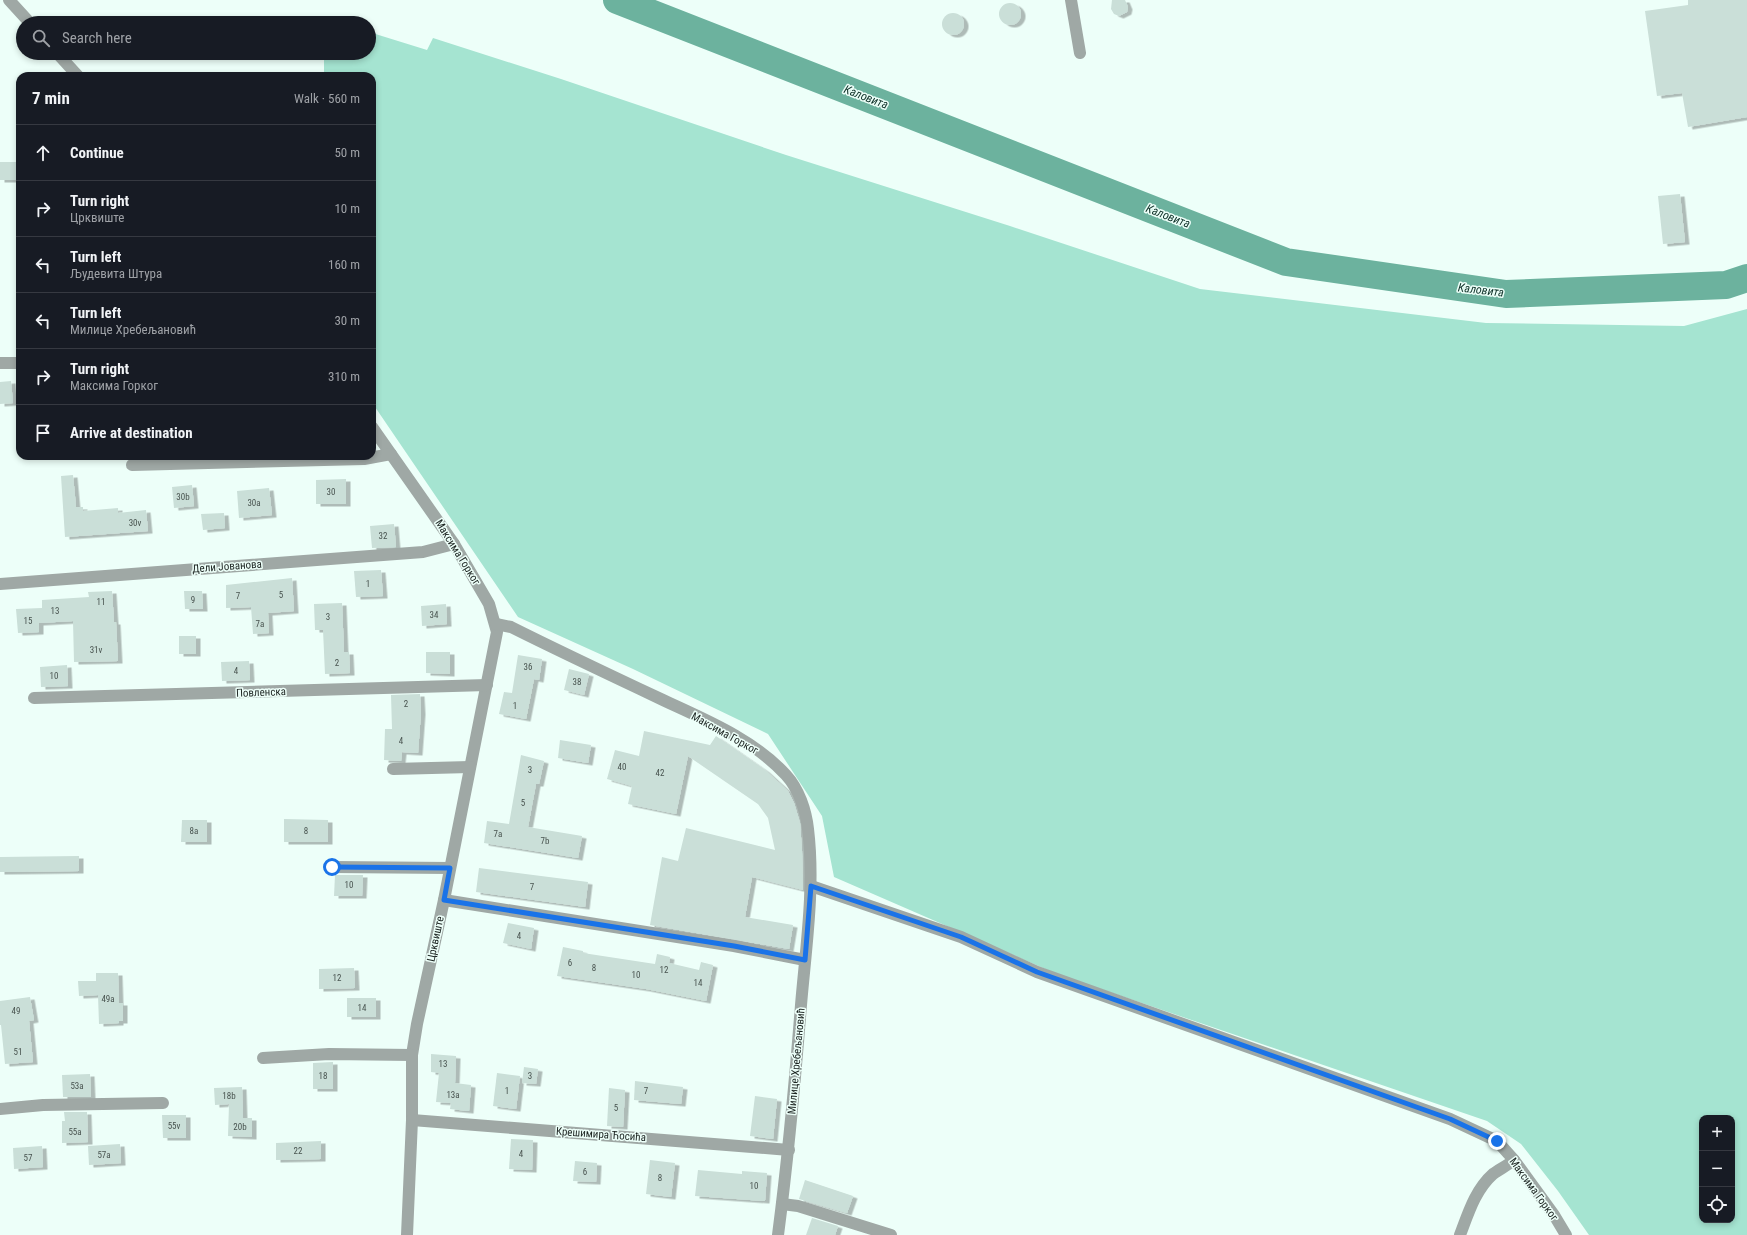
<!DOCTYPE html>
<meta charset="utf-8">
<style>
:root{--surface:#171b24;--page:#242831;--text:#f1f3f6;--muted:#9ea1a6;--line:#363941}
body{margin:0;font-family:"Roboto Condensed",sans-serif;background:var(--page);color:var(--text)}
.controls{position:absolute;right:12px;bottom:12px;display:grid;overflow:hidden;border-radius:8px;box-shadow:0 2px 6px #0003}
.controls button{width:36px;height:36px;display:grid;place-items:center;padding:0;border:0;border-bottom:1px solid var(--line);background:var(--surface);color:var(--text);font:20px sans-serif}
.stop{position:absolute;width:12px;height:12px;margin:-9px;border:3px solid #1a73e8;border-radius:50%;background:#fff}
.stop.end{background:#1a73e8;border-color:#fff;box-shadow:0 1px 4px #0008}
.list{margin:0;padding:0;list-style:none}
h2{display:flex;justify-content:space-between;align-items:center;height:52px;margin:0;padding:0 16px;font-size:17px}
h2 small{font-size:13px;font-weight:400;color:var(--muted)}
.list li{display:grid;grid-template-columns:26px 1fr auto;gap:12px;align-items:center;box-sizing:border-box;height:56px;padding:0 16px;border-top:1px solid var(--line)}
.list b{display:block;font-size:15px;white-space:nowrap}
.list p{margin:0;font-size:13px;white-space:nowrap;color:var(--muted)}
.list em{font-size:13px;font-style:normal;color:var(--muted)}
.icon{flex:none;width:22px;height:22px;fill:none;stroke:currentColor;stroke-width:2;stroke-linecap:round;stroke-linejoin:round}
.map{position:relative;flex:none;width:1747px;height:1235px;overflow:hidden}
.search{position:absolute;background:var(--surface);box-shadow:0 2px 6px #0003;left:16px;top:16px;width:360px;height:44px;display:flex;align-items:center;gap:10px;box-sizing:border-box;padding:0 14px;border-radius:22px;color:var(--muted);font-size:15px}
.panel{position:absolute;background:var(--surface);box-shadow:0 2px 6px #0003;left:16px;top:72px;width:360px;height:388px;border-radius:12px}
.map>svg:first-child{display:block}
.green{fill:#a5e4d1;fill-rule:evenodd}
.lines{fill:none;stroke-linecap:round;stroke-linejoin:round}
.river{stroke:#6cb29e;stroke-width:28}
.building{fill:#cadfd8;filter:url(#shadow)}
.minor{stroke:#9fa8a5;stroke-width:12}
.route{stroke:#1a73e8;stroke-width:5}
.labels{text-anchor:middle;stroke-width:3;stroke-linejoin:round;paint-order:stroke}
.number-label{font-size:9px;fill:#48534f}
.street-label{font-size:11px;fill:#1c2421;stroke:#edfff9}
.water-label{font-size:12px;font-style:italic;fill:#0d3027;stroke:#edfff9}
</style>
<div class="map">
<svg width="1747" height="1235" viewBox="0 0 1747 1235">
<defs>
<filter id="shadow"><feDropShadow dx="4.5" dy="2.5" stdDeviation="0" flood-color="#0004"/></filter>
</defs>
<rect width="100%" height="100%" fill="#edfff9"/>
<path class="green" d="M 369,32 L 427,50 L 433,38 L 561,79 L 786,155 L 1010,226 L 1200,289 L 1486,323 L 1684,326 L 1747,309 L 1747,1235 L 1589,1235 L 1558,1191 L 1521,1144 L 1487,1121 L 1057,974 L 834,877 L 822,816 L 768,734 L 633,669 L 518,617 L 373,404 L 372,76 L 324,76 L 324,58 L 331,53 L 369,53 ZM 1702,1118 L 1732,1118 L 1732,1220 L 1702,1220 Z"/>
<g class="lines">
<polyline class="river" points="617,0 1286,262 1506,294 1726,285 1747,278"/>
</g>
<g class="building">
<polygon points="1112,0 1125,0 1128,7 1127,12 1119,16 1114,14 1111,9"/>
<polygon points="1688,0 1747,0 1747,117 1688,127 1682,93 1657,96 1645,11 1688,5"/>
<circle cx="1010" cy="14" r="11"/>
<circle cx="953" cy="24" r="11"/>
<rect x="0" y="162" width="20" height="18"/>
<polygon points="1680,194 1685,242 1663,244 1658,196"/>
<polygon points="11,381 13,403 0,404 0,382"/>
<polygon points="73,475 76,507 83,507 83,511 118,508 118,513 146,510 148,531 65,537 61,476"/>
<polygon points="346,479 346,504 316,504 316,480"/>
<polygon points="192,485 194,506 174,508 172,487"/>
<polygon points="269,488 272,515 239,518 237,491"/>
<polygon points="224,513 225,528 203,530 201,514"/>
<polygon points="394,524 396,547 372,548 370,526"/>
<polygon points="381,570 383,596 356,597 354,571"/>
<polygon points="292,578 294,611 268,613 269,633 253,634 251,607 226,608 226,585"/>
<polygon points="112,591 114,622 116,622 118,661 74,662 73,621 39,623 39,632 18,633 16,609 42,608 42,600 89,597 88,592"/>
<polygon points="184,591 202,591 203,609 185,609"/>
<polygon points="342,603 344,652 349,652 350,673 325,674 323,630 315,630 314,604"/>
<polygon points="446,604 447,624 422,626 421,606"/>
<rect x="179" y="636" width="17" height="18"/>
<polygon points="426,652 450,652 450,674 426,673"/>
<polygon points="518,655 542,659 539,680 534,679 526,719 499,714 504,692 512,693"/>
<polygon points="249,661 250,680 222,681 221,662"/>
<polygon points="67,665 68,686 41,687 40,667"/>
<polygon points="569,669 589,674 584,695 564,690"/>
<polygon points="420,694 421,712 418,753 402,752 401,761 384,760 385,729 392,729 391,695"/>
<polygon points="644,731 710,745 716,736 765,770 788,791 794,803 800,823 802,851 803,890 752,877 745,917 793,925 789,949 650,925 662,857 678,861 686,828 775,850 768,818 758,804 688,756 676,814 628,804 632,786 607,779 615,750 639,756"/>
<polygon points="560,740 591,745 588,763 558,758"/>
<polygon points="521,755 544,761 539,784 536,784 528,827 582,836 578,858 484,843 487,821 509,824"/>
<polygon points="284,819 328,820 328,842 284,842"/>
<polygon points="182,820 207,820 207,842 181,842"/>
<polygon points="79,856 79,871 0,872 0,857"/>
<polygon points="479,868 588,882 585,907 476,892"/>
<polygon points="335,875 363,875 362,896 334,896"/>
<polygon points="508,923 534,928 531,949 503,943"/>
<polygon points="563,947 583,951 583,953 655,964 657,954 670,957 669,963 699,970 701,962 713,965 706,1001 646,989 557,976"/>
<polygon points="354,968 355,988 319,989 319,969"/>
<polygon points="96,973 118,973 119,1003 123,1003 123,1021 119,1021 119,1023 99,1024 98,995 79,996 78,981 96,981"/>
<polygon points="30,997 34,1020 29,1021 33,1062 5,1064 1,1025 0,1025 0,1001"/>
<rect x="347" y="998" width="29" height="19"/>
<polygon points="431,1054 456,1056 455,1083 471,1085 469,1111 450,1109 451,1103 436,1102 439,1073 431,1072"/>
<polygon points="333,1062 333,1089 313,1089 313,1063"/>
<polygon points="524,1067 538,1069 536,1084 522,1083"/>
<polygon points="497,1073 520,1076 516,1109 493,1106"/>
<polygon points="90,1074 91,1097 63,1097 62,1075"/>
<polygon points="635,1081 683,1087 681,1104 634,1100"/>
<polygon points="242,1087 243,1118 252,1118 252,1137 228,1136 229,1104 215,1105 214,1088"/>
<polygon points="609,1088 625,1090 623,1127 607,1126"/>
<polygon points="755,1096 777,1099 773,1139 750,1136"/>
<polygon points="64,1112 87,1112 88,1142 62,1143 62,1121 65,1121"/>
<polygon points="162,1115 186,1115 186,1138 163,1138"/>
<polygon points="511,1139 533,1140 532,1170 509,1169"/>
<polygon points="321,1141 321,1159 276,1160 276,1143"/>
<polygon points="120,1144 121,1163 89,1165 88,1146"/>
<polygon points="42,1146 43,1167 14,1169 13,1148"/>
<polygon points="650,1160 675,1163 671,1197 646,1194"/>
<polygon points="575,1161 597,1163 596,1182 573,1181"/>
<polygon points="698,1170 742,1174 742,1171 767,1173 765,1201 695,1196"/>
<polygon points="805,1180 853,1196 847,1213 799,1199"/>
<polygon points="812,1218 838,1226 835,1235 806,1235"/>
</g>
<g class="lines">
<g class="minor">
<polyline points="9,0 30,23"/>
<polyline points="1071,0 1080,53"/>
<polyline points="57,53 78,76"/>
<polyline points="0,363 20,363"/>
<polyline points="372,427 454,544 489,604 497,632 444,900 417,1024 412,1055 412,1120 407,1235"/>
<polyline points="132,465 364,459 391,454"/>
<polyline points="0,584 423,552 454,544"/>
<path d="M 496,624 L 511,627 C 561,652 612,676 663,700 C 706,720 753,739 786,775 C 799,789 806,811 808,829 C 815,887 806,946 801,1005 C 795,1082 788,1158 778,1235"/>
<polyline points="34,698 487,685"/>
<polyline points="393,769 470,767"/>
<polyline points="333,867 450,868"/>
<polyline points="811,886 961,937 1037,972 1450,1119 1497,1141 1514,1160 1554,1215 1566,1235"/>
<polyline points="444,900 734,946 805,960"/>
<polyline points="263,1058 329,1054 412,1055"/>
<polyline points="0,1109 43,1105 163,1103"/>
<polyline points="412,1120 789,1150"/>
<polyline points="782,1204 798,1206 891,1235"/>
<path d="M 1460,1235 C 1468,1214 1475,1190 1493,1174 C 1500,1169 1508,1165 1514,1160"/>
</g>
</g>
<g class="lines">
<polyline class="route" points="332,867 450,868 444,900 734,946 805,960 811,886 961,937 1037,972 1450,1119 1497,1141"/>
</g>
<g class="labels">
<g class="number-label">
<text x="331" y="495">30</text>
<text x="183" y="500">30b</text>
<text x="254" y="506">30a</text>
<text x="135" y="526">30v</text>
<text x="383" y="539">32</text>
<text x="368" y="587">1</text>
<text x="281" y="598">5</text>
<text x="238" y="599">7</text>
<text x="193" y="603">9</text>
<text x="101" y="605">11</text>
<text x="55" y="614">13</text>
<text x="434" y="618">34</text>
<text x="328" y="620">3</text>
<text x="28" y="624">15</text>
<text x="260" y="627">7a</text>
<text x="96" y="653">31v</text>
<text x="337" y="666">2</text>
<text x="528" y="670">36</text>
<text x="236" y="674">4</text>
<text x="54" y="679">10</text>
<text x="577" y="685">38</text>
<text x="406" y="707">2</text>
<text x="515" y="709">1</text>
<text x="401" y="744">4</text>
<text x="622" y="770">40</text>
<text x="530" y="773">3</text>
<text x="660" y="776">42</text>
<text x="523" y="806">5</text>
<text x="194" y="834">8a</text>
<text x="306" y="834">8</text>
<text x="498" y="837">7a</text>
<text x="545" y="844">7b</text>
<text x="349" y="888">10</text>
<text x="532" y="890">7</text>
<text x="519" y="939">4</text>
<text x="570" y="966">6</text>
<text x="594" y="971">8</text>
<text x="664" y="973">12</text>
<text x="636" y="978">10</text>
<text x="337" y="981">12</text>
<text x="698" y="986">14</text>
<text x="108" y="1002">49a</text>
<text x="362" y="1011">14</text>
<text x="16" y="1014">49</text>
<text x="18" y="1055">51</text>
<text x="443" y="1067">13</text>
<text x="323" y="1079">18</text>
<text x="530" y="1079">3</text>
<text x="77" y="1089">53a</text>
<text x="507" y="1094">1</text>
<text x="646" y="1094">7</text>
<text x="453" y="1098">13a</text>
<text x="229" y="1099">18b</text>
<text x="616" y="1111">5</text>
<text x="174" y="1129">55v</text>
<text x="240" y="1130">20b</text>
<text x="75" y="1135">55a</text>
<text x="298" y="1154">22</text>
<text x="521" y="1157">4</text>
<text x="104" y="1158">57a</text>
<text x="28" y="1161">57</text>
<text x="585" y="1175">6</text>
<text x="660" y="1181">8</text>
<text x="754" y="1189">10</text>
</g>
<g class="street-label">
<text transform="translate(458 552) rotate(58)" y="4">Максима Горког</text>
<text transform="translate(227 566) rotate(-4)" y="4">Дели Јованова</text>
<text transform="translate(261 692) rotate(-2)" y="4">Повленска</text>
<text transform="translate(725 733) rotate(29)" y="4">Максима Горког</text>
<text transform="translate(435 939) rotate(-78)" y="4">Црквиште</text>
<text transform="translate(796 1061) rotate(-85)" y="4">Милице Хребељановић</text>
<text transform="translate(601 1134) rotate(4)" y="4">Крешимира Ћосића</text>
<text transform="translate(1534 1189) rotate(54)" y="4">Максима Горког</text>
</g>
<g class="water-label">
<text transform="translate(866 97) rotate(21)" y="4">Каловита</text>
<text transform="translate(1168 216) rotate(21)" y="4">Каловита</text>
<text transform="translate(1481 290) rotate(7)" y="4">Каловита</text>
</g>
</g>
</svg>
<div class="controls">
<button>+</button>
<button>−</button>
<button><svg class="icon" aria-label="locate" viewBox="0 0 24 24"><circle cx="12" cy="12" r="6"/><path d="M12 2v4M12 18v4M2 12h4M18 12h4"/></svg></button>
</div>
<div class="stop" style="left:332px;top:867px"></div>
<div class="stop end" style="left:1497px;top:1141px"></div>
<div class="search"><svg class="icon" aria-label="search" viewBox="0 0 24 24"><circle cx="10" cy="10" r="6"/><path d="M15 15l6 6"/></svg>Search here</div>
<section class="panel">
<h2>7 min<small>Walk · 560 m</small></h2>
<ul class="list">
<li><svg class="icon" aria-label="ahead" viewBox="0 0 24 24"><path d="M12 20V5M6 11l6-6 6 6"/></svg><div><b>Continue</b></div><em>50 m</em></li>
<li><svg class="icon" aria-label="right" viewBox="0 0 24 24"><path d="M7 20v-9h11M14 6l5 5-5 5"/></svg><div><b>Turn right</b><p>Црквиште</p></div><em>10 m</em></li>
<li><svg class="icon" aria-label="left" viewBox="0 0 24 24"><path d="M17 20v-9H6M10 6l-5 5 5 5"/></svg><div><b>Turn left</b><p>Људевита Штура</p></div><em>160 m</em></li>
<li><svg class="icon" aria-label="left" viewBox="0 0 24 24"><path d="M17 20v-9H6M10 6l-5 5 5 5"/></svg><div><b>Turn left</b><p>Милице Хребељановић</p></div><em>30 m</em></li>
<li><svg class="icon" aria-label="right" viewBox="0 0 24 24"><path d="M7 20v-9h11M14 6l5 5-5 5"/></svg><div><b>Turn right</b><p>Максима Горког</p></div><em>310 m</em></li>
<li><svg class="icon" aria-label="arrive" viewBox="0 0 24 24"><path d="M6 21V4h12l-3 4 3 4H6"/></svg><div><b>Arrive at destination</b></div></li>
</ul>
</section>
</div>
